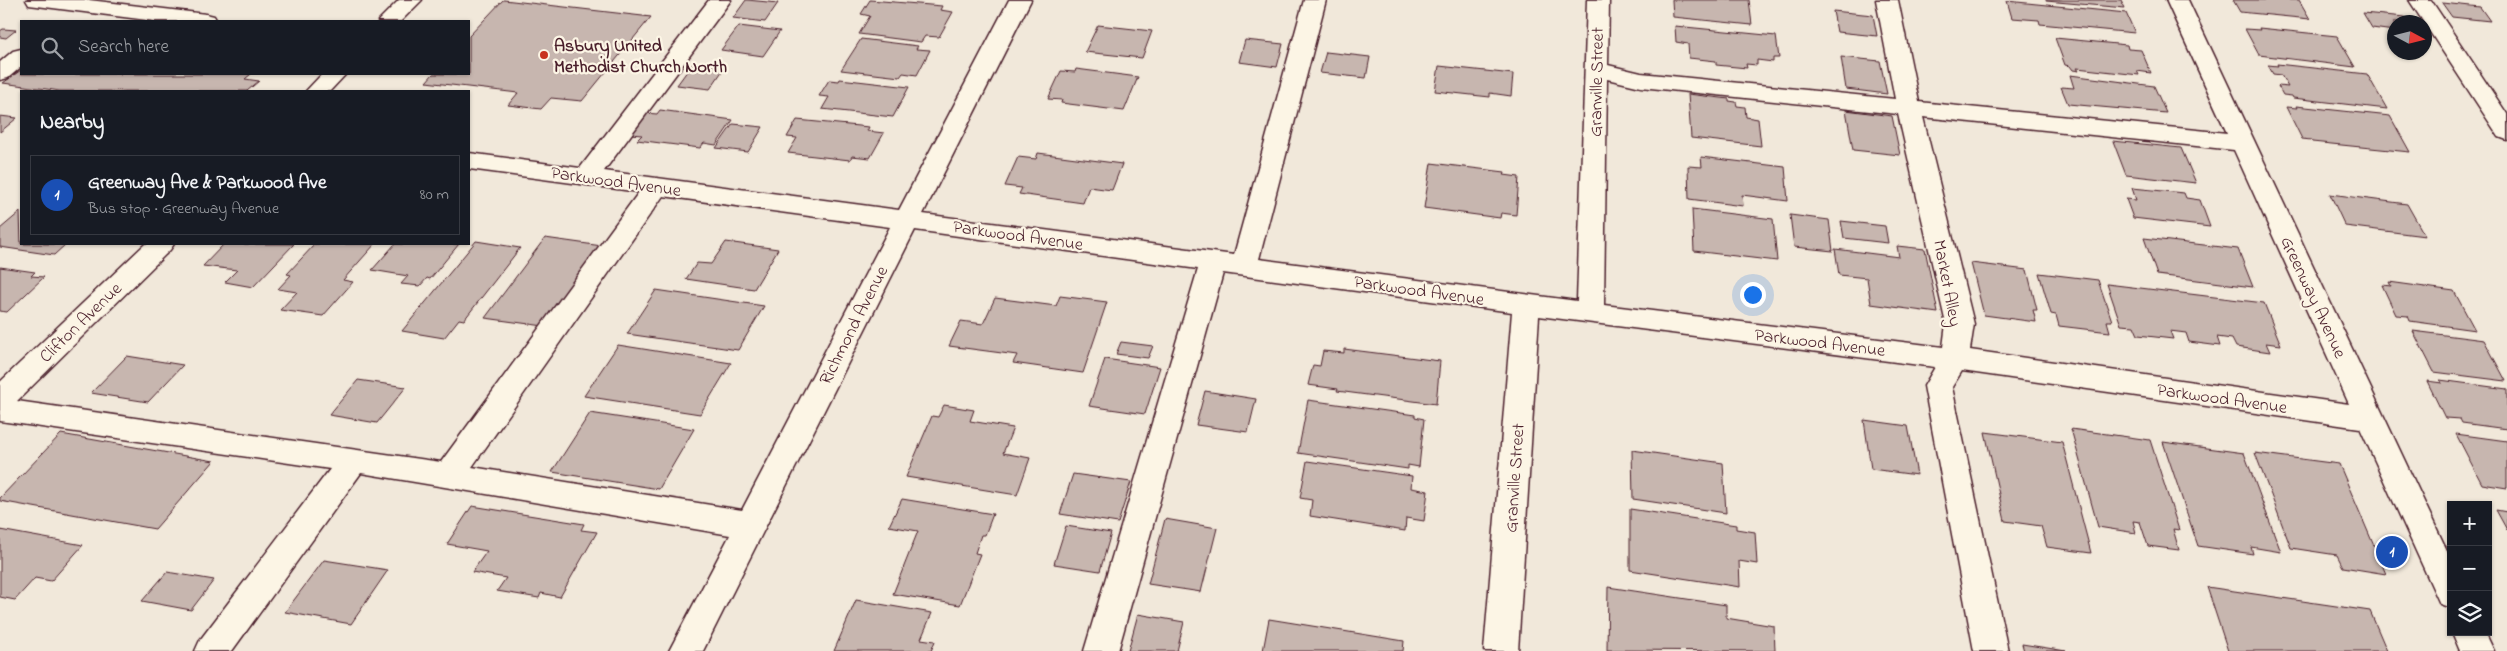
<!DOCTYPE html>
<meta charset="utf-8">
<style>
:root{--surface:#171b24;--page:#20242c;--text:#f1f3f6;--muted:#9ea1a6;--line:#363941;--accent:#c8321e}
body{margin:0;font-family:"Indie Flower",sans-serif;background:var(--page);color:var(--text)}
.controls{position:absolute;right:15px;bottom:15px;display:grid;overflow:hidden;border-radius:0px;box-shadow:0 1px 4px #0004}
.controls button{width:45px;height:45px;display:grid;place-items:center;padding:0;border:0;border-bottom:1px solid var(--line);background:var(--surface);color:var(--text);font:25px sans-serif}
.compass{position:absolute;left:2387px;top:15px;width:45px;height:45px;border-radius:50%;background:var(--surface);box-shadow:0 1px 4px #0004;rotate:97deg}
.you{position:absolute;left:1752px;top:294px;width:18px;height:18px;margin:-12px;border:4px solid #fff;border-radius:50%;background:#1a73e8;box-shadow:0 0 0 8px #1a73e833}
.badge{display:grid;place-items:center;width:32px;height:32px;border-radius:50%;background:var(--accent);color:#fff;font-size:16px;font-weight:700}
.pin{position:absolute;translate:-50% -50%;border:2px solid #fff;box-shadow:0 1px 5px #0006}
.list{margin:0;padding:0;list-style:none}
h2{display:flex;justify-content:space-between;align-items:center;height:65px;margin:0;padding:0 20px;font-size:21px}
h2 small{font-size:16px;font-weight:400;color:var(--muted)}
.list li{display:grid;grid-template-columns:32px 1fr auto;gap:15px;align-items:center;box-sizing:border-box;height:80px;margin:0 10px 10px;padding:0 10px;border:1px solid var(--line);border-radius:0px}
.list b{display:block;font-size:19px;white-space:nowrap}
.list p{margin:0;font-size:16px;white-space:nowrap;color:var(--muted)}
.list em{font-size:16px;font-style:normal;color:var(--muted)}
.icon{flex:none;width:28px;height:28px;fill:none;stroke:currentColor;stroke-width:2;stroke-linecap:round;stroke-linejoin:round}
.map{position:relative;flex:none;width:2507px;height:651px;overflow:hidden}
.search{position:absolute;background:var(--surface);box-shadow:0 1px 4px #0004;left:20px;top:20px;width:450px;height:55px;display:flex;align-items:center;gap:12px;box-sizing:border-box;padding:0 18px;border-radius:0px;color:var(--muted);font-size:19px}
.panel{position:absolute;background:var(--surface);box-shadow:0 1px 4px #0004;left:20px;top:90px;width:450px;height:155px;border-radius:0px}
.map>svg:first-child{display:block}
.building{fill:#c7b6af;stroke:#4a1f2b}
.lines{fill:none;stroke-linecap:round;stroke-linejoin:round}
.minor-casing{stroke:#4a1f2b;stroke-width:3}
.minor{fill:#fcf5e5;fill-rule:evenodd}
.poi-dot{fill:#c8321e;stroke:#fcf5e5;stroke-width:2}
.labels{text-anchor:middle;stroke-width:4.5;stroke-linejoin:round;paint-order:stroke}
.poi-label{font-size:18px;font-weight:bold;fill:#4a1f2b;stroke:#fcf5e5;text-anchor:start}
.street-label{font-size:18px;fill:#4a1f2b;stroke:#fcf5e5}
</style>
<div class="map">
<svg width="2507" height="651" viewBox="0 0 2507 651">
<rect width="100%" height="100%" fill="#f1e8da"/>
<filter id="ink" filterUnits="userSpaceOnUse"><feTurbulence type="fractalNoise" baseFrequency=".02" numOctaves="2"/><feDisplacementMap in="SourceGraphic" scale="10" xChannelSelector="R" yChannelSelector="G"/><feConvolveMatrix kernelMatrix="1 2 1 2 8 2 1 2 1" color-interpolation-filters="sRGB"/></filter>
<g filter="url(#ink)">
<g class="building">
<polygon points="503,0 504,0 651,17 582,101 551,98 541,109 508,105 518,93 426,82 433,74 469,74 469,36"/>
<polygon points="746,0 747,0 778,3 765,22 733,18"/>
<polygon points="870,0 942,6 940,10 953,12 939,37 925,36 921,42 859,34 870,16 861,14"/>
<polygon points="1672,0 1749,0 1752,25 1673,17"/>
<polygon points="2046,0 2121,0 2125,8 2046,1"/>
<polygon points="2233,0 2299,0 2310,19 2240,12"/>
<polygon points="2007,1 2126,13 2135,33 2040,24 2039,20 2012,18"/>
<polygon points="2442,3 2480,7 2490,21 2452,17"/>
<polygon points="1833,11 1873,15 1877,36 1837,32"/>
<polygon points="2363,13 2405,17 2409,22 2394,22 2394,31 2372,28"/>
<polygon points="1098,25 1152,31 1142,58 1085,52"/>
<polygon points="739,26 780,31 763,56 721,50"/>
<polygon points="1675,26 1776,36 1779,58 1773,58 1773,62 1757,60 1757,65 1746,64 1747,68 1716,65 1716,61 1689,58 1688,44 1676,42"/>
<polygon points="2259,28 2337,36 2355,67 2259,55 2245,29 2260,30"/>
<polygon points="3,29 16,30 6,38 0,37 0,31"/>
<polygon points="2055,38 2127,45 2128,49 2141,50 2151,73 2137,71 2139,75 2077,68 2079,71 2073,70 2070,66 2065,65"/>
<polygon points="861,39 918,46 916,49 930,50 917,75 903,73 900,77 841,70"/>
<polygon points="1245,40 1283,44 1277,67 1239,62"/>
<polygon points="1326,52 1370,57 1366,78 1320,73"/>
<polygon points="1841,57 1880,61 1887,94 1846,89"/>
<polygon points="693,63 725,67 710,89 677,85"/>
<polygon points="2277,64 2367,74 2387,109 2293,98 2292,96 2283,95 2278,86 2288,87 2281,75 2273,74 2268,65 2278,66"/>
<polygon points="1439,66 1513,74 1511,96 1490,93 1490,97 1435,91"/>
<polygon points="1076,69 1138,77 1124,111 1061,103 1062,100 1048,99 1061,71 1075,72"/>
<polygon points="21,70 21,74 251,74 245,79 259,81 247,91 60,91 3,83"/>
<polygon points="2070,75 2154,86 2166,113 2068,104 2061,87 2074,88"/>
<polygon points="840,79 909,87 893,117 822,109 829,97 819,96 829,80 839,81"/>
<polygon points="1688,94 1729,99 1729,101 1736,102 1737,106 1745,107 1746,117 1758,119 1761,146 1691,138"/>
<polygon points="2296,106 2390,116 2410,152 2312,142 2311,140 2302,139 2286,107 2297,108"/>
<polygon points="660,110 733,120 716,145 704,143 700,148 637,140 642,135 630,134 645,113 657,114"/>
<polygon points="1846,110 1892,116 1900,155 1853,150"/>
<polygon points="0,116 17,118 0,132"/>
<polygon points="797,120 869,127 867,131 884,133 870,158 852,156 850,160 788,153 797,138 787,137"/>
<polygon points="733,124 763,127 748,152 716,148"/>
<polygon points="2113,141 2181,148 2196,183 2126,175"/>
<polygon points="1038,153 1122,164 1112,190 1089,187 1083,203 1019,194 1022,188 1005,186 1018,157 1036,159"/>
<polygon points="1701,157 1785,167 1788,201 1742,195 1743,206 1689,199 1688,166 1702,167"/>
<polygon points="1431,163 1505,172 1504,175 1519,177 1516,215 1501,213 1500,218 1424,208"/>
<polygon points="2132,188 2184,193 2186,198 2200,200 2210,227 2133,218 2126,199 2136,200"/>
<polygon points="2330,194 2407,204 2425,236 2345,226"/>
<polygon points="1692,209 1773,219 1777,261 1694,251"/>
<polygon points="20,212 21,244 66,244 54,255 0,247 0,229"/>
<polygon points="1790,215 1829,220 1833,251 1794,247"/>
<polygon points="1841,221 1885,226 1888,243 1844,238"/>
<polygon points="545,238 602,246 544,326 485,318"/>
<polygon points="2144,238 2238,249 2253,287 2157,275"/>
<polygon points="476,241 520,248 464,320 459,319 444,338 402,331"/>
<polygon points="726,242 778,249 754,289 686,279 697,263 711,264"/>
<polygon points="224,244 294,244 253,287 225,282 237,270 203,266"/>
<polygon points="315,244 375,244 343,280 353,282 323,316 280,310 297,292 278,289 291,275 287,274"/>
<polygon points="395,244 459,244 430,279 427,278 420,286 401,284 408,276 372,270"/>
<polygon points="1897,246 1925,249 1938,313 1871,304 1867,278 1839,275 1835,249 1899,257"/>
<polygon points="1971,263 2027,270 2037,310 2033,310 2036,322 1984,315"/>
<polygon points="0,267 35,272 31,276 44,277 7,312 0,311"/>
<polygon points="2039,273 2098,280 2112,321 2107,321 2110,332 2059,326 2056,315 2051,314"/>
<polygon points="2389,282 2454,291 2475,330 2410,321 2408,316 2396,315 2382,285 2391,286"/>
<polygon points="2107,284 2264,303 2281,345 2266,343 2270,352 2236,347 2232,339 2217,337 2220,346 2189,342 2186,333 2170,331 2173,339 2138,335 2134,326 2121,325"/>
<polygon points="656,290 764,306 738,350 627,334"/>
<polygon points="1060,296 1107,302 1083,373 1013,363 1017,355 949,346 961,321 983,324 995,298 1056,306"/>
<polygon points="2413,331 2484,340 2506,381 2434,372"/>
<polygon points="1121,342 1153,346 1148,358 1116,354"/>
<polygon points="618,345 731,363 700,414 584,396"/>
<polygon points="1344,349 1440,361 1436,404 1337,391 1338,389 1308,385 1313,365 1320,366 1323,351 1344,353"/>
<polygon points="127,356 183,365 148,402 91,393"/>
<polygon points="1105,359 1160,367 1145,414 1089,406"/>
<polygon points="358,380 406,387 377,423 329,415"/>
<polygon points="2440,380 2507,389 2507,429 2462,423 2460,419 2445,418 2427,381 2442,383"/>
<polygon points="1205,391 1256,399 1248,432 1196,425"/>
<polygon points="1308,400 1415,415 1415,417 1424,419 1419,467 1408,465 1408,469 1298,453"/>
<polygon points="944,405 974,410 970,421 1013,428 1003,453 1030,458 1017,495 906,477 932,416 938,417"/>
<polygon points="590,413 694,429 659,489 552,472"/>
<polygon points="1864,420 1908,426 1917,475 1871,469"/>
<polygon points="2071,429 2150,440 2179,530 2173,529 2179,550 2148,546 2140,522 2133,521 2136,533 2098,527"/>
<polygon points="1985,432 2062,442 2091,553 2047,547 2041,526 2005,521"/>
<polygon points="61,434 214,461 155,529 0,501 0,498"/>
<polygon points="2456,434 2507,441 2507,488 2482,484"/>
<polygon points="2163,442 2244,453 2281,552 2251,547 2253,554 2198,546"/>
<polygon points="1632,450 1723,463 1726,513 1633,499"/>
<polygon points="2255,453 2339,464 2386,574 2343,567 2337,555 2291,548"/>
<polygon points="1307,461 1412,476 1411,488 1428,491 1424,521 1406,518 1405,531 1310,516 1312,500 1300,498"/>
<polygon points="1073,474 1131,482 1118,523 1060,514"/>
<polygon points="902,499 993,514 985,535 981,535 975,553 980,554 960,605 893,594 918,531 889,526"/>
<polygon points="472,506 584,524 581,530 597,532 560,597 541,593 539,598 497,591 506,578 472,572 487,551 447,544"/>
<polygon points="1630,509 1736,525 1736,529 1755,532 1757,564 1739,561 1740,587 1630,570"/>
<polygon points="2496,510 2507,512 2507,530"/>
<polygon points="1165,519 1217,528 1201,592 1148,584"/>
<polygon points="1066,526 1111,533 1100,571 1054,564"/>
<polygon points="0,530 83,545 51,581 35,578 15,600 0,597"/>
<polygon points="324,560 388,570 351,624 285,612"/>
<polygon points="167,572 214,580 191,610 142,601"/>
<polygon points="1608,587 1726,605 1726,618 1774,626 1775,651 1607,650"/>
<polygon points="2207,587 2370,611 2387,651 2228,651"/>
<polygon points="856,600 932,613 921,639 935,641 931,651 834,651"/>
<polygon points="1138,614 1184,622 1177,651 1128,651"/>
<polygon points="1269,619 1404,641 1403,651 1263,651"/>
<polygon points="2022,644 2066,651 2024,651"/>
</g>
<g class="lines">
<g class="minor-casing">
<g id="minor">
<polygon points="26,0 89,0 206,14 214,16 217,21 155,21 37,6 29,5"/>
<polygon points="399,0 422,0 401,21 378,21"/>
<path d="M 709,0 L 731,0 L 604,171 L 899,210 L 1009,0 L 1031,0 L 923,214 L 1234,255 L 1304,0 L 1326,0 L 1259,259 L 1577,301 L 1587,0 L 1609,0 L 1608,65 L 1641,73 L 1895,99 L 1876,0 L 1898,0 L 1919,102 L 2227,133 L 2166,0 L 2188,0 L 2451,559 L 2451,608 L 2440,604 L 2360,428 L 1962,371 L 1952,387 L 2008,651 L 1974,651 L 1924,386 L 1935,367 L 1539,316 L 1518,651 L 1484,651 L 1512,312 L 1223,273 L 1118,651 L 1084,651 L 1198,269 L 915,230 L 703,651 L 669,651 L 730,535 L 361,473 L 232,651 L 195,651 L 200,640 L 330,469 L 0,421 L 0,382 L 145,244 L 174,244 L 170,250 L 17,401 L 441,462 L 639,192 L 469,169 L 469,153 L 580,168 ZM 1607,79 L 1641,87 L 1898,114 L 1946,324 L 1943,347 L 1604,305 ZM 1923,117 L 2234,150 L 2349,404 L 1970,350 L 1974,324 ZM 663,196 L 890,227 L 742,510 L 472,467 Z"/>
<polygon points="2409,0 2431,0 2507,114 2507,140 2499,137"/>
<polygon points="21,49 21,67 8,78 0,80 0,62 13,51"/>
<polygon points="322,74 346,74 330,91 306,91"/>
<polygon points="2452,632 2485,632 2494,651 2460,651"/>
</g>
</g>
<use href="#minor" class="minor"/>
</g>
</g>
<circle class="poi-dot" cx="544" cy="55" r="5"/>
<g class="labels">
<g class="poi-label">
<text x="554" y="51">Asbury United<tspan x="554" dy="21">Methodist Church North</tspan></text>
</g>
<g class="street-label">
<text transform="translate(1596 82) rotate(-89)" y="6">Granville Street</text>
<text transform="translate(616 181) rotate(8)" y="6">Parkwood Avenue</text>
<text transform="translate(1018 235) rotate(8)" y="6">Parkwood Avenue</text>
<text transform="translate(1948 283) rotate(79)" y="6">Market Alley</text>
<text transform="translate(1419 290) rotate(8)" y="6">Parkwood Avenue</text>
<text transform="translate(2314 297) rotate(65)" y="6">Greenway Avenue</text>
<text transform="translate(80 322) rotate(-44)" y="6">Clifton Avenue</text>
<text transform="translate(853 325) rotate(-63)" y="6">Richmond Avenue</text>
<text transform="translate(1820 342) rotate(7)" y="6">Parkwood Avenue</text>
<text transform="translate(2222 398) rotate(8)" y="6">Parkwood Avenue</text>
<text transform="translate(1514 478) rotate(-86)" y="6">Granville Street</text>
</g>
</g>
</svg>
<div class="controls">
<button>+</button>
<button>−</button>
<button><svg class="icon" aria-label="layers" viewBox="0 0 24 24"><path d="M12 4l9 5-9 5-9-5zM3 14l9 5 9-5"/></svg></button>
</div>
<svg class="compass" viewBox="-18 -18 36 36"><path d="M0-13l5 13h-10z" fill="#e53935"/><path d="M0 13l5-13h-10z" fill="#9ea1a6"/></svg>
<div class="you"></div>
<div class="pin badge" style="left:2392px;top:552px;background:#1a4fb4">1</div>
<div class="search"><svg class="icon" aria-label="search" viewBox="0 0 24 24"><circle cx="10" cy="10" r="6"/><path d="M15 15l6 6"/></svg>Search here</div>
<section class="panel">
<h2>Nearby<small></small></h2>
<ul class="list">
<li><span class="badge" style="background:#1a4fb4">1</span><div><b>Greenway Ave &amp; Parkwood Ave</b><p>Bus stop · Greenway Avenue</p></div><em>80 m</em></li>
</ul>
</section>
</div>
